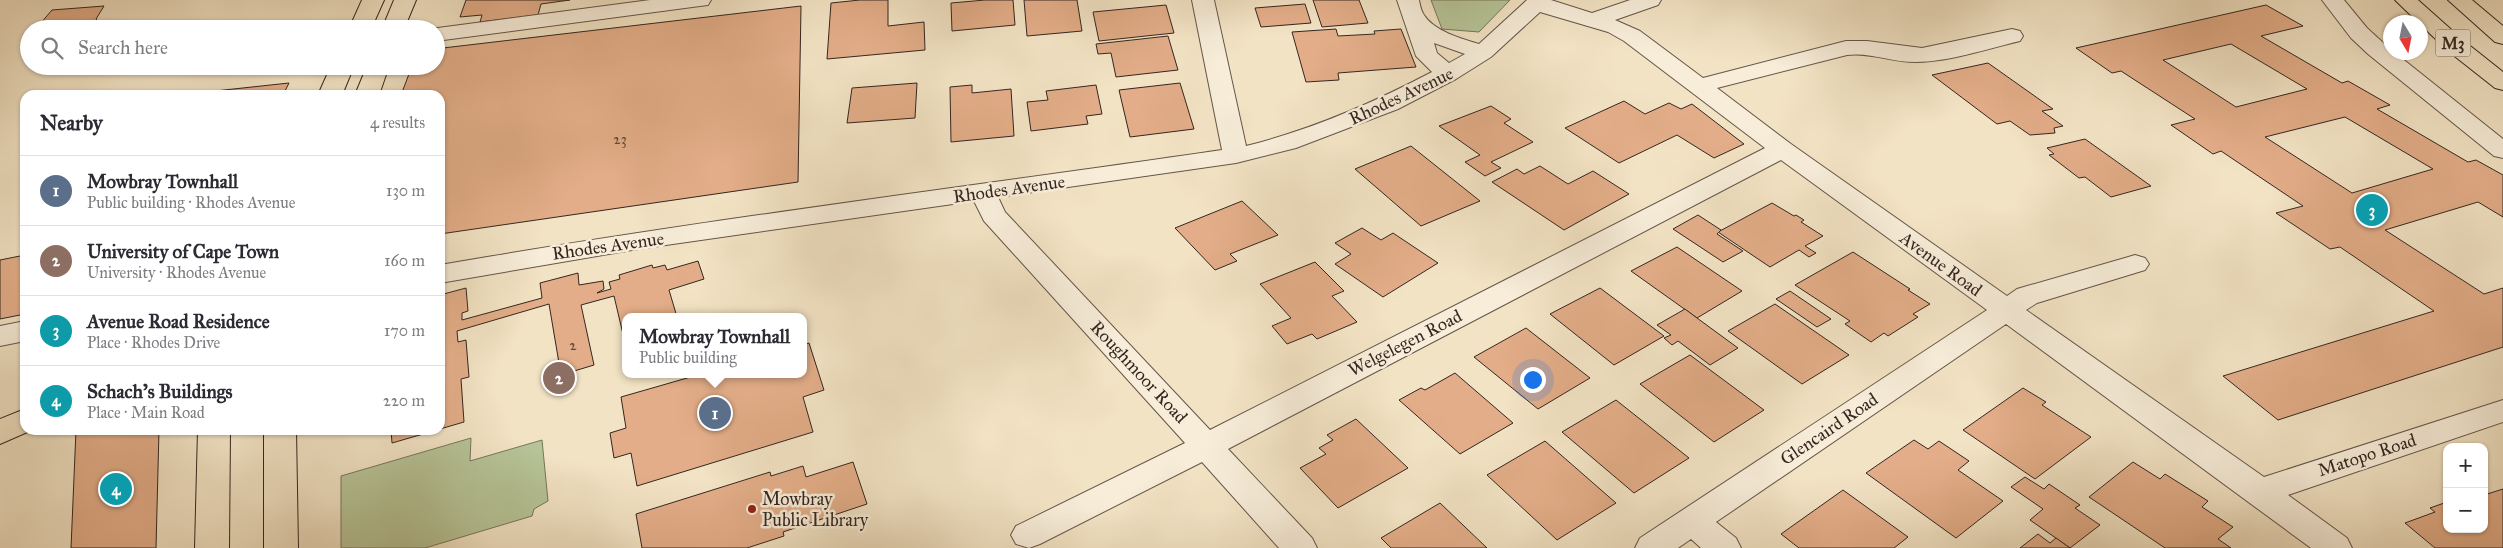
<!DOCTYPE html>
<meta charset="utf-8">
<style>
:root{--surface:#fff;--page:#f7f7f7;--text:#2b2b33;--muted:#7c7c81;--line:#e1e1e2;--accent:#8f2418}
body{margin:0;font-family:"IM FELL Great Primer",serif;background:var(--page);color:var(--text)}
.controls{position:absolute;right:15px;bottom:15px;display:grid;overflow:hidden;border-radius:10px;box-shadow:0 1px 4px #0004}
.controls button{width:45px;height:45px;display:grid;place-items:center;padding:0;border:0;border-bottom:1px solid var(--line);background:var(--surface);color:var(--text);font:25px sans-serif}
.compass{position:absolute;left:2383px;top:15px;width:45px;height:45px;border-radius:50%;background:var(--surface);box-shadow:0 1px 4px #0004;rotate:170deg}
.you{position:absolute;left:1532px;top:379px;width:18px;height:18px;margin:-12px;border:4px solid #fff;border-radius:50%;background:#1a73e8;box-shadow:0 0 0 8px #1a73e833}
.badge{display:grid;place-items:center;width:32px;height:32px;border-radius:50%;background:var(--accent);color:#fff;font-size:16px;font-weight:700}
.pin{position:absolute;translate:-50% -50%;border:2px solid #fff;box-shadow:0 1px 5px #0006}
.popup{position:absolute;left:622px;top:313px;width:185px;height:65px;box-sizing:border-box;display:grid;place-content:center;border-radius:10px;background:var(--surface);filter:drop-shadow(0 1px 4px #0005);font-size:16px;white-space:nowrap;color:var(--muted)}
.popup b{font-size:19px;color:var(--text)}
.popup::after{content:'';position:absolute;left:50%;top:100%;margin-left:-10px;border:10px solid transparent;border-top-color:var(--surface)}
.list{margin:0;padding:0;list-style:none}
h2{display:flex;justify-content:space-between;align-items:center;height:65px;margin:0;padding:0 20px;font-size:21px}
h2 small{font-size:16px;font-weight:400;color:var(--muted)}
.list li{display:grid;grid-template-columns:32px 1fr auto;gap:15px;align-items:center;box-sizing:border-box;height:70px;padding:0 20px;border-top:1px solid var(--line)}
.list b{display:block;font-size:19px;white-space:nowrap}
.list p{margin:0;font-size:16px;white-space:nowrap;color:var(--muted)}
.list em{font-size:16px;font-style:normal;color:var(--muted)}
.icon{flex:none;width:28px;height:28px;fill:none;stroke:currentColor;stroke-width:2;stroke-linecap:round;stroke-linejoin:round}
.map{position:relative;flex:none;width:2503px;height:548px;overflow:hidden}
.search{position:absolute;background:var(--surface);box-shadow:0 1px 4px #0004;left:20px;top:20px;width:425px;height:55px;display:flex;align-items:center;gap:12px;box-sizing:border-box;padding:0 18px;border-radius:28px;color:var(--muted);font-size:19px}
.panel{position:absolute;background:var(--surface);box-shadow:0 1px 4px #0004;left:20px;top:90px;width:425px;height:345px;border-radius:15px}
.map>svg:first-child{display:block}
.green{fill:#b6c497;stroke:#76755c}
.building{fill:#e2ad88;stroke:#352620;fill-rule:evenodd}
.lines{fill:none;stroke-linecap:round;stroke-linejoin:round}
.minor-casing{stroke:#645549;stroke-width:2}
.major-casing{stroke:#352620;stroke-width:2}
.highway-casing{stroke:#352620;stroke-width:2}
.minor{fill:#f7edd9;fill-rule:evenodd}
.major{fill:#f2e3c4;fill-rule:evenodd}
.highway{fill:#f2e3c4;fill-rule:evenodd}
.poi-dot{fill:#8f2418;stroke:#f7edd9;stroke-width:2}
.labels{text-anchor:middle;stroke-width:5;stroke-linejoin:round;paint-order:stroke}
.number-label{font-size:15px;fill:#60483a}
.shield{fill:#f7edd9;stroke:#6f6258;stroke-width:1}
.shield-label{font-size:16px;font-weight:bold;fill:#352620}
.street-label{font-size:18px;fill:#352620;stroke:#f7edd9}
.poi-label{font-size:18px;fill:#352620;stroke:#f7edd9;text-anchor:start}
</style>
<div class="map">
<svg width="2503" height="548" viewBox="0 0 2503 548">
<rect width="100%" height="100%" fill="#f2e3c4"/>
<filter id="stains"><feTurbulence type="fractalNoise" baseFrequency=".004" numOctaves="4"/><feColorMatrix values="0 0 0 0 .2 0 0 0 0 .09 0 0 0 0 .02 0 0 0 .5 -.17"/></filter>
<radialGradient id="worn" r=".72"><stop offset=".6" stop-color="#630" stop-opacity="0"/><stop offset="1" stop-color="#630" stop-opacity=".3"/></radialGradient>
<g class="green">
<polygon points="1431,0 1510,0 1479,32 1442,29"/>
<polygon points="471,438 470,461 542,440 548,501 534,509 532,516 425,548 341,548 341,476"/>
</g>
<g class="building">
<polygon points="466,0 570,0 541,4 538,15 480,22 482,15 460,17"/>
<polygon points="860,0 888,0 888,26 924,22 925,50 827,59 831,3"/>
<polygon points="985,0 1013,0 1015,25 952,31 951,3"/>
<polygon points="1024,0 1077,0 1082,31 1027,36"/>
<polygon points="1313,0 1359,0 1368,23 1322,27"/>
<polygon points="1305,4 1311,23 1261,27 1255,8"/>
<polygon points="1166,5 1174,33 1099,41 1093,12"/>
<path d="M 2266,5 L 2303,26 L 2261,36 L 2342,83 L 2348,81 L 2390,105 L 2377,109 L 2468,162 L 2476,160 L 2503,175 L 2503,217 L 2478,202 L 2385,230 L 2484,294 L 2503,288 L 2503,347 L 2278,420 L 2223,376 L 2434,311 L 2340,247 L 2330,249 L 2276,213 L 2303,206 L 2221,151 L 2213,154 L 2171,125 L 2195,119 L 2121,71 L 2112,73 L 2076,48 ZM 2231,44 L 2307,89 L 2236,107 L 2163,60 ZM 2345,117 L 2433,169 L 2352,193 L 2265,137 Z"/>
<polygon points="104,6 96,19 105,29 40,29 40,24 52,10"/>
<polygon points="801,6 798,182 440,234 440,95 401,95 412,66 436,66 436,52 443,48"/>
<polygon points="199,25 197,29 172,29 173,27"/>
<polygon points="1336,29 1338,36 1375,34 1374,31 1401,29 1416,67 1338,73 1339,80 1306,82 1292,32"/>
<polygon points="1168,36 1178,70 1116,77 1111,53 1098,54 1096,44"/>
<polygon points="1988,63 2053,109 2042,111 2063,126 2054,128 2055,133 2030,135 2010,121 1997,124 1932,75"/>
<polygon points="289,83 283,95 178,95"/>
<polygon points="917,83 915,118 847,123 852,88"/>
<polygon points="1180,83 1194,129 1130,137 1119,90"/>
<polygon points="972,85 972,93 1011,89 1014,136 951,142 950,87"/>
<polygon points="1096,85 1102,114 1086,116 1088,124 1031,131 1027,102 1048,100 1046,91"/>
<polygon points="1624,101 1645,114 1669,103 1681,109 1692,104 1744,144 1714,158 1677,135 1619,163 1565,128"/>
<polygon points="1491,106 1511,119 1504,123 1533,142 1491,162 1501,168 1485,176 1465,162 1480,155 1439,126"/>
<polygon points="2085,139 2151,186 2111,197 2085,177 2079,178 2049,155 2054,154 2047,148"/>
<polygon points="1411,146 1480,201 1421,226 1355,169"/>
<polygon points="1540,166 1568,184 1593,171 1629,194 1564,230 1492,182 1517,169 1524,174"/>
<polygon points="1242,201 1278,235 1230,254 1237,261 1215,270 1175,228"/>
<polygon points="1772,203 1794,216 1796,215 1804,220 1801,222 1823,236 1805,246 1816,253 1809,257 1799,250 1770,267 1718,232"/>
<polygon points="1698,215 1721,230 1717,234 1743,251 1723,262 1673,229"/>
<polygon points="1362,228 1381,240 1393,233 1438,263 1383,297 1335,264 1351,254 1335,243"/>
<polygon points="1677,247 1742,291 1697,318 1631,271"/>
<polygon points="1853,252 1910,289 1908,290 1930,304 1913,314 1918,317 1888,336 1884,333 1871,342 1845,324 1850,321 1795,285"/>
<polygon points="25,255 25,314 0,319 0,260"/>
<polygon points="698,261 704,279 669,290 677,317 626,317 626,347 614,296 581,305 594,365 561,375 549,304 457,331 458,342 466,340 469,377 461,379 464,422 440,429 440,295 466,288 468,311 462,313 462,320 542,298 540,283 578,273 579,285 603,281 604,289 597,293 611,289 609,282 620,279 619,275 652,265 653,268 665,265 667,270"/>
<polygon points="1315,262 1344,291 1332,296 1357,322 1317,339 1312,334 1287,344 1272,326 1291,318 1260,284"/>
<polygon points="1600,288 1664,336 1614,365 1550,314"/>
<polygon points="1790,291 1831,319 1817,327 1776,299"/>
<polygon points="1775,304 1849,355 1802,384 1728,331"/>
<polygon points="1685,309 1697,318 1738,348 1710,365 1678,341 1672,345 1664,338 1671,335 1657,325"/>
<polygon points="1526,328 1590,378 1538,409 1474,357"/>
<polygon points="809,343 824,390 803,397 813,432 637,486 631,453 614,458 610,433 626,428 621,397 701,374 804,374 804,345"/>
<polygon points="1690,355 1764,410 1714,442 1640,384"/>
<polygon points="1455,373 1513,423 1460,454 1399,400 1421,388 1425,390"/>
<polygon points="2023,388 2046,402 2042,405 2091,437 2035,479 1963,430"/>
<polygon points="1616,400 1689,458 1634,493 1562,432"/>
<polygon points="1356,419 1408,468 1338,508 1300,468 1326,454 1319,448 1333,440 1327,435"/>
<polygon points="76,430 159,430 156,548 71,548"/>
<polygon points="391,430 437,430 392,443"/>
<polygon points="1914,440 1928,449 1939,441 1969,461 1958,470 2003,501 1956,538 1866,473"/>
<polygon points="1545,441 1616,503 1557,540 1487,475"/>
<polygon points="853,462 867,504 783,532 784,536 747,548 642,548 636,514 770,472 771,476 803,466 806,477"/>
<polygon points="2133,462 2160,479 2165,474 2208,501 2202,507 2233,527 2218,539 2231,548 2165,548 2089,497"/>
<polygon points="2025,477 2044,489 2049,484 2080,505 2075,508 2100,525 2070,548 2030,520 2043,509 2011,487"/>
<polygon points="2503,489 2503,548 2435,548 2405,523 2435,512 2430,508 2447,502 2447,529 2484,529 2484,495"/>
<polygon points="1843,490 1908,537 1894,548 1799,548 1781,534"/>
<polygon points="1440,503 1487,548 1391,548 1381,538"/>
<polygon points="2038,534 2050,543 2056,538 2070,548 2020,548"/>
</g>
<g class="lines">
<g class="minor-casing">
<g id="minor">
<polygon points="650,0 711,0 708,5 700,6 436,41 436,29 430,29"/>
<path d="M 1192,0 L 1214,0 L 1246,146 C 1311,130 1373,103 1432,72 L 1416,56 L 1397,0 L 1419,0 C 1420,5 1421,11 1424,15 C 1434,31 1462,39 1479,44 L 1527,0 L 1551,0 L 1592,13 L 1630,0 L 1661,0 L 1658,5 L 1615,20 L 1640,31 L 1703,78 L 1846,41 L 1867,41 L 1922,48 L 2012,29 L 2020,31 L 2023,36 L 2020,41 C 1986,49 1949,62 1915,62 C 1891,62 1870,52 1847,55 L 1717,88 L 1791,144 L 2007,296 L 2017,289 L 2125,258 L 2135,255 L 2145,258 L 2149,264 L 2145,270 L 2037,303 L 2026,310 L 2264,477 L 2503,400 L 2503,422 L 2288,495 L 2347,538 L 2352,548 L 2311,548 L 2006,324 L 1716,522 L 1736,538 L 1741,548 L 1701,548 L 1691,539 L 1678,548 L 1635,548 L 1640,538 L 1987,310 L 1781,160 L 1228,449 L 1312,538 L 1317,548 L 1279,548 L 1202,462 L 1040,544 L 1029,548 L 1016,544 L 1011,535 L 1016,526 L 1185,443 L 984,221 L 974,201 L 638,249 L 440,283 L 440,265 C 700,220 961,188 1222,150 ZM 1540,12 L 1608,32 L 1624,41 L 1765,148 L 1210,430 L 1005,212 L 998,197 L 1236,163 L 1296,148 L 1398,109 L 1456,79 L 1491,57 ZM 1434,43 L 1465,54 L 1449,63 L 1437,53 Z"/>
<polygon points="2322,0 2344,0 2367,28 2390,49 2390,52 2394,52 2503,139 2503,158 2494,156 2368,54 2351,38"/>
<polygon points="25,321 25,341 0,346 0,326"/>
</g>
</g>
<g class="major-casing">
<g id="major">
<polygon points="362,0 384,0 371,29 349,29"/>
<polygon points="394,0 416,0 404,29 382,29"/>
<polygon points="331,66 354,66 342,95 318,95"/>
<polygon points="367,66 389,66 379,95 355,95"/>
<polygon points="25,409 25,430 32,430 0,444 0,419"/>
<polygon points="198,430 230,430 229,548 195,548"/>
<polygon points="264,430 296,430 298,548 264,548"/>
</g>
</g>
<g class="highway-casing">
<g id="highway">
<polygon points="2395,0 2418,0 2464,41 2503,72 2503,90 2495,88 2448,51"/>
<polygon points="2448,0 2472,0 2503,26 2503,44 2495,42"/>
</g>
</g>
<use href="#minor" class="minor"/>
<use href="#major" class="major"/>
<use href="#highway" class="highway"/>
</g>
<circle class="poi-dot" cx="752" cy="509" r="5"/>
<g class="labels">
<g class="number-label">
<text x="620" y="144">23</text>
<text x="573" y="350">2</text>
</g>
<rect class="shield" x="2435.5" y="29.5" width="35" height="27" rx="4"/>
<g class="shield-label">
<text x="2453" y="49">M3</text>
</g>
<g class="street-label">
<text transform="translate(1401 96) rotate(-25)" y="6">Rhodes Avenue</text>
<text transform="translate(1009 189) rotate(-8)" y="6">Rhodes Avenue</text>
<text transform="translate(608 246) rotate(-8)" y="6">Rhodes Avenue</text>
<text transform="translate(1941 264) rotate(36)" y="6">Avenue Road</text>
<text transform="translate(1405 343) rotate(-27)" y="6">Welgelegen Road</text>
<text transform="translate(1139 372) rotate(47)" y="6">Roughmoor Road</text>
<text transform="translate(1829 429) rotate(-34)" y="6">Glencaird Road</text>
<text transform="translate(2367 455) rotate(-18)" y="6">Matopo Road</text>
</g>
<g class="poi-label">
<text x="762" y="505">Mowbray<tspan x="762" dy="21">Public Library</tspan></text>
</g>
</g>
<rect width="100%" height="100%" filter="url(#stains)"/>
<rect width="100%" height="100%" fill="url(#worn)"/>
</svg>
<div class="controls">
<button>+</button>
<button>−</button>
</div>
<svg class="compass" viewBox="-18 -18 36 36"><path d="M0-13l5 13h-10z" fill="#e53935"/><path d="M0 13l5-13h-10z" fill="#7c7c81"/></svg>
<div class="you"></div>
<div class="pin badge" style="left:715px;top:413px;background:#5c6f8a">1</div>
<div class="popup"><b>Mowbray Townhall</b>Public building</div>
<div class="pin badge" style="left:559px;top:378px;background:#8d6e63">2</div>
<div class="pin badge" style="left:2372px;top:210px;background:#0f9aa8">3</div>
<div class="pin badge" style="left:116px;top:489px;background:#0f9aa8">4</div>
<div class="search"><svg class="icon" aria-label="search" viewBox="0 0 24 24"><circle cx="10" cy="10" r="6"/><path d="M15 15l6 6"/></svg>Search here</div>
<section class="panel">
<h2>Nearby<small>4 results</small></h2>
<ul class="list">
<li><span class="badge" style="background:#5c6f8a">1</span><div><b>Mowbray Townhall</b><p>Public building · Rhodes Avenue</p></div><em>130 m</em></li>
<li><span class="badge" style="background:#8d6e63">2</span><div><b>University of Cape Town</b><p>University · Rhodes Avenue</p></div><em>160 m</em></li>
<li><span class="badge" style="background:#0f9aa8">3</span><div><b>Avenue Road Residence</b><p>Place · Rhodes Drive</p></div><em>170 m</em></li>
<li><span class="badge" style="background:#0f9aa8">4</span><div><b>Schach's Buildings</b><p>Place · Main Road</p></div><em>220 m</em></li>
</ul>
</section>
</div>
